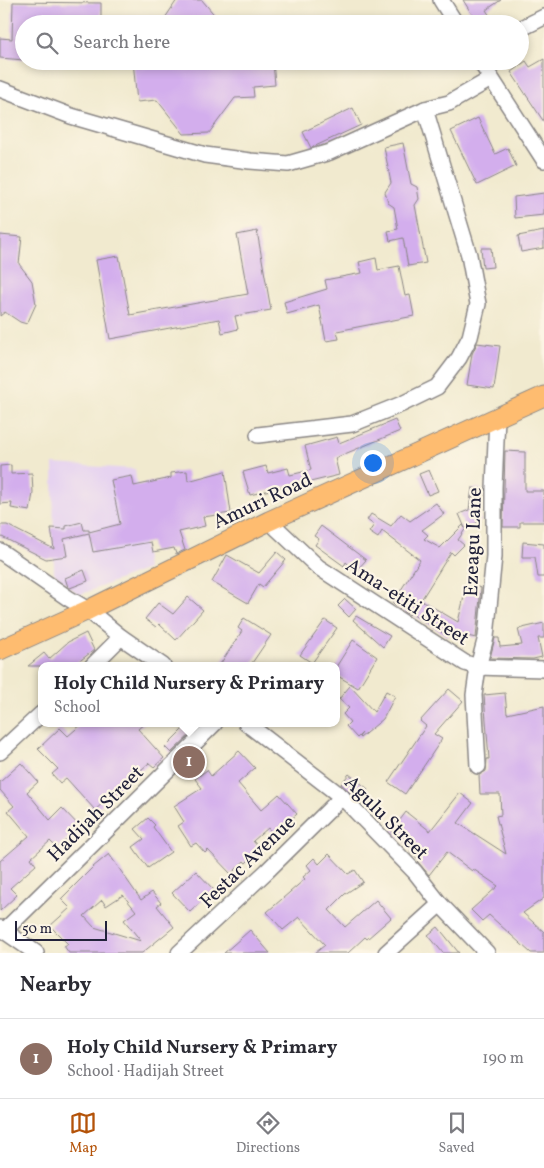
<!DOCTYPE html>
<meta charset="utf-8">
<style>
:root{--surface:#fff;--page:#f7f7f7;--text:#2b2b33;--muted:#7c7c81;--line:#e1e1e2;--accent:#b45309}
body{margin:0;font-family:Vollkorn,serif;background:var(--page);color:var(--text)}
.scale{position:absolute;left:15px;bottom:12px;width:92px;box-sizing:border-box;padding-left:5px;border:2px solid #22223b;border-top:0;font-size:14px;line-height:18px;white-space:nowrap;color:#22223b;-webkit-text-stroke:4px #fcf5e5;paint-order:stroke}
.you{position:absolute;left:372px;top:462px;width:18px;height:18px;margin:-12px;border:4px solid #fff;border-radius:50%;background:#1a73e8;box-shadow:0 0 0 8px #1a73e833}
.badge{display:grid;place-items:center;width:32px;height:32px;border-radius:50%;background:var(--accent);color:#fff;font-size:16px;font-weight:700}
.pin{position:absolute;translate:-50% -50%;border:2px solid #fff;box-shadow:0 1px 5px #0006}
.popup{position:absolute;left:38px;top:662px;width:302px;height:65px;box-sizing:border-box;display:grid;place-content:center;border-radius:10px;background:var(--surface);filter:drop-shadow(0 1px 4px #0005);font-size:16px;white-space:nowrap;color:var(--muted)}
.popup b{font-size:19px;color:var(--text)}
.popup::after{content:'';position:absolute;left:50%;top:100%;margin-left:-10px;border:10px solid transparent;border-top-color:var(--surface)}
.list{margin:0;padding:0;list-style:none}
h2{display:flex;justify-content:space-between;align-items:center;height:65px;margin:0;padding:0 20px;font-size:21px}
h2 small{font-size:16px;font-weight:400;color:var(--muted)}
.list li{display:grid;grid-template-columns:32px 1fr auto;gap:15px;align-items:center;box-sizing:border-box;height:80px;padding:0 20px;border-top:1px solid var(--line)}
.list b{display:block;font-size:19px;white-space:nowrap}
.list p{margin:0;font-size:16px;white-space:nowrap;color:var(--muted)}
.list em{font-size:16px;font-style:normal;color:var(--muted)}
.icon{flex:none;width:28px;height:28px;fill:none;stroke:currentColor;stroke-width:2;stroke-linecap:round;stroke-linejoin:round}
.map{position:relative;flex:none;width:544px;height:953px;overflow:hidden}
.search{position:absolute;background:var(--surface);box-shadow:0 2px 8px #0003;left:15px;right:15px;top:15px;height:55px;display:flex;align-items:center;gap:12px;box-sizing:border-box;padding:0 18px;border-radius:28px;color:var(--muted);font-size:19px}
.sheet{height:145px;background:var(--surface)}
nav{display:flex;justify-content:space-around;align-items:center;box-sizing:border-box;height:70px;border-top:1px solid var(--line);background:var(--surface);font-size:14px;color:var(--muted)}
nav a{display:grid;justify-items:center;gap:2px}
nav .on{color:var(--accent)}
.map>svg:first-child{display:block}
.built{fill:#e6d3f0}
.building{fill:#d3aeed;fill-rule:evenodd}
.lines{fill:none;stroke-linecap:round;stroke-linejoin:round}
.minor-casing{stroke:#8a8685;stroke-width:18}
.major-casing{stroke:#8a8685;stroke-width:21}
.minor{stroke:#fff;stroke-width:15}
.major{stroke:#febc70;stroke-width:19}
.labels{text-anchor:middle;stroke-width:4.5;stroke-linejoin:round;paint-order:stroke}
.street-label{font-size:20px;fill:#22223b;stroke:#fcf5e5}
</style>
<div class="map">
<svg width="544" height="953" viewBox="0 0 544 953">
<rect width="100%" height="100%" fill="#fcf5e5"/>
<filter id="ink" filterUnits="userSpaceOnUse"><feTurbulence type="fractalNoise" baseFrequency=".02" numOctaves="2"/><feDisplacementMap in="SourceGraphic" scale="10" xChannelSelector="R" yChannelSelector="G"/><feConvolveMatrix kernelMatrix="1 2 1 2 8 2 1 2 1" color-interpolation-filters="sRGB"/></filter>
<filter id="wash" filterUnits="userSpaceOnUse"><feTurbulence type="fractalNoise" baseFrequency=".0096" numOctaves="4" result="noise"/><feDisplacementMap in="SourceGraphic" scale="20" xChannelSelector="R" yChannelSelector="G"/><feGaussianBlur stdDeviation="1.12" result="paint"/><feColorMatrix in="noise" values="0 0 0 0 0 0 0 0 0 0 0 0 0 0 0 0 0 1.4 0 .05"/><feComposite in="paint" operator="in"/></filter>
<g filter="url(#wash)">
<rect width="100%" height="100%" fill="#f1eacf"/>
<polygon class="built" points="53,464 135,469 147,569 79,595 54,573"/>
<g id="blocks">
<g class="building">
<polygon points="177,0 202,0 222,24 161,24"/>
<polygon points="463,0 501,0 486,10 492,19 485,24 478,24"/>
<polygon points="13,2 101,3 101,24 43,22 43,24 24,24 24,60 0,58 0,38 12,39"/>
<polygon points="544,59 544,122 511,72 526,61 530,67"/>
<polygon points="133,61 273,61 275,85 253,87 254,97 235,98 209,133 184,134 157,100 137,102"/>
<polygon points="353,108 361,125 311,148 303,132"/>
<polygon points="478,118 495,154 508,148 516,166 477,185 451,131"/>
<polygon points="403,143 411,184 417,187 419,199 415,205 426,263 408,266 403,238 390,241 388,231 398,229 394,207 388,203 385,192 391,183 384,147"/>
<polygon points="544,193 544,215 515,218 514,197"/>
<polygon points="257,231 271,310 235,316 238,329 222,333 219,319 110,339 96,260 119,256 130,315 248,294 237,235"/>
<polygon points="544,231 544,248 521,252 518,236"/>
<polygon points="0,235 22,237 19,264 32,281 36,304 27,324 20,322 5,312 0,316"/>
<polygon points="481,248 491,248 493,267 483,268"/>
<polygon points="376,258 378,270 399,266 405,296 410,295 414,316 337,331 339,339 326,341 319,305 287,314 284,302 327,289 325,280 362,273 359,262"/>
<polygon points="477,343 500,346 494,389 467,385 472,354"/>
<polygon points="395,420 400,431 335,458 339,475 298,485 298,483 250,495 243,472 266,466 268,473 288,468 290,475 311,470 305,446 337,437 339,443"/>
<polygon points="505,451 525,452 525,491 544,491 544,522 520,522 520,527 503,527"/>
<polygon points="11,465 11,474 32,473 33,493 30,511 11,508 12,503 0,504 0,466"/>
<polygon points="429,470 438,491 428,495 419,474"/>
<polygon points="187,471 188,481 225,471 231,513 203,517 205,526 179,532 185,550 176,554 174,548 153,552 151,542 93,552 89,533 64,539 67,556 46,559 0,536 0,525 7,525 54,549 51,528 66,529 66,526 82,522 84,530 89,530 89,532 120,524 111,480 132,476 134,486 171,478 171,473"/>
<polygon points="472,488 482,489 480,498 471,497 481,521 466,528 458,540 464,545 454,555 451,552 421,600 458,622 467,584 481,588 476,638 450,632 448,636 410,613 409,615 397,608 391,600 399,593 420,560 382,531 378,538 369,532 374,525 367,520 371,514 391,526 401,514 410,521 436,503 444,514 422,530 428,535 424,539 440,548 463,525 465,528 459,514 469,510"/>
<polygon points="321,526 366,560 356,571 346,562 344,566 315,545 319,539 314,536"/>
<polygon points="523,542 544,544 544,577 538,577 535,557 522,557"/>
<polygon points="277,552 286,560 263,587 259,584 248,603 212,582 227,555 259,573"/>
<polygon points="84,570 88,581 70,588 68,587 65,578"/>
<polygon points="188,597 203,610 176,640 159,624 156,627 145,619 158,603 173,614"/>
<polygon points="345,599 356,609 349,617 338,606"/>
<polygon points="356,616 390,636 383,647 353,620"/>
<polygon points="244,618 271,635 250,666 219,666 242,631 238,628"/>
<polygon points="325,620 337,628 312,663 300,655"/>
<polygon points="544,623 544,638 538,638 542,657 533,659 490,658 495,638 499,638 500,647 522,645 518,629"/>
<polygon points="86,633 94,650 73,666 28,666 44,653 49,659 68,642"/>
<polygon points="353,640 377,657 358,688 336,675 336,667"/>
<polygon points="350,686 374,712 386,691 395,696 383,719 360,738 359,737 362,733 357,738 346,726 350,722 343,714 349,708 339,699"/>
<polygon points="449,689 463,701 434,734 442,739 405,794 388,782 426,726 420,721"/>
<polygon points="505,693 507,714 544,706 544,898 523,913 544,932 544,953 531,953 489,915 482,921 471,910 498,886 473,869 472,871 447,852 429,875 418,862 420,860 410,853 413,848 391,832 406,812 430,831 460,793 473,803 458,823 506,854 496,816 501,815 500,794 480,794 479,775 486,771 487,759 489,759 484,695"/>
<polygon points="83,723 145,723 138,729 164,758 154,767 149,763 95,810 66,778 60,783 52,774 58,769 38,749 60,728 68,736"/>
<polygon points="189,723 192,723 197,728 171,753 165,747"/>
<polygon points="239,751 255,768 238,783 261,810 279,794 297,814 274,835 268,828 253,841 260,849 246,863 244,861 231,874 208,850 205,853 196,843 191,846 178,826 184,822 174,806 202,788 195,779 207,770 211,776"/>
<polygon points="21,763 38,782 27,792 50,820 62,808 83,830 72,841 68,838 57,848 50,841 31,858 36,865 10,888 17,895 0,911 0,861 29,836 8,811 14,806 0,790 0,782"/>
<polygon points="349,774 368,789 359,800 341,784"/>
<polygon points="148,818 155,825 153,827 171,852 148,868 133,847 144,839 135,829"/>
<path d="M 109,854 L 141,900 L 152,892 L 161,903 L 157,906 L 174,927 L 142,953 L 69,953 L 64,946 L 68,944 L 50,926 L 70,908 L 61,899 L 93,867 ZM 123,895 L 136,911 L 124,920 L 141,941 L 94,927 L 84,916 L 102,900 L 106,906 Z"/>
<polygon points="329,854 348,874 355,870 363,882 345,894 329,910 345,927 376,900 391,918 367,939 365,937 348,953 315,953 325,945 299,917 283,930 267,912 305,879 303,877 311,870 307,865 314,858 319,864"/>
<polygon points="196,871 214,890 190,912 172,893"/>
<polygon points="438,927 459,953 443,953 428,935"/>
<polygon points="250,930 270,953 224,953"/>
</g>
</g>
</g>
<g filter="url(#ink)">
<use href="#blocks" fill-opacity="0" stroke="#8a8685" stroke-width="1"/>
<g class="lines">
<g class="minor-casing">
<g id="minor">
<polyline points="441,0 456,24"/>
<polyline points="520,29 544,17"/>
<polyline points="480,61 544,160"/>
<polyline points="0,89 71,116 205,155 250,161 288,164 330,152 425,109 449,103 489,80 489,77"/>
<polyline points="258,435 352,424 402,404 437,387 459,358 470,337 478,304 469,255 425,109"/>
<polyline points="269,521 318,567 465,663 478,667 544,669"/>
<polyline points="0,551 68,598 88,610 121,637 163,666"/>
<polyline points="92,666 121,637"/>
<polyline points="246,723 342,797 415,872 440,904 487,953"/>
<polyline points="0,752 41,714"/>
<polyline points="478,766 474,695 478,667 486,637 494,556 494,488 497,417"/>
<polyline points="0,928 36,953"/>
<polyline points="4,931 110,827 215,723"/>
<polyline points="179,953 267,871 342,797"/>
<polyline points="386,953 440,904"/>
</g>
</g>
<g class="major-casing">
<polyline id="major" points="0,650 88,610 269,521 544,396"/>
</g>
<use href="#minor" class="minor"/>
<use href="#major" class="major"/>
</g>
</g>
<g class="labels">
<g class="street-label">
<text transform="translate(262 500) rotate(-25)" y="7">Amuri Road</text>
<text transform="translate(472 542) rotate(-88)" y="7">Ezeagu Lane</text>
<text transform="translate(408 601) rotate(33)" y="7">Ama-etiti Street</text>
<text transform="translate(95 813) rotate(-45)" y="7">Hadijah Street</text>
<text transform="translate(387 817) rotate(45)" y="7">Agulu Street</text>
<text transform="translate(247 861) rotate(-44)" y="7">Festac Avenue</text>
</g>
</g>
</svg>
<div class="scale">50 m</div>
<div class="you"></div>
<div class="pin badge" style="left:189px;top:762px;background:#8d6e63">1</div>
<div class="popup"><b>Holy Child Nursery &amp; Primary</b>School</div>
<div class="search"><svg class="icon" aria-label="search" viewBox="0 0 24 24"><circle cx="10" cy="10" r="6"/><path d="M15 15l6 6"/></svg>Search here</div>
</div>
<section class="sheet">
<h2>Nearby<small></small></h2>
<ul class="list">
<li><span class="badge" style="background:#8d6e63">1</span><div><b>Holy Child Nursery &amp; Primary</b><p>School · Hadijah Street</p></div><em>190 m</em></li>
</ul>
</section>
<nav>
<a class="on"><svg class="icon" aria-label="map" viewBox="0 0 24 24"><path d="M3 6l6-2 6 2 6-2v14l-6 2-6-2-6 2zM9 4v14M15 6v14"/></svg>Map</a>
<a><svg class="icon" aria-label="directions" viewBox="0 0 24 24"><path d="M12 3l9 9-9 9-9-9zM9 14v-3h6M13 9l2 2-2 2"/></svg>Directions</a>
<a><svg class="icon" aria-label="saved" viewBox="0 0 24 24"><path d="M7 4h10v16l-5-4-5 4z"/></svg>Saved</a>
</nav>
